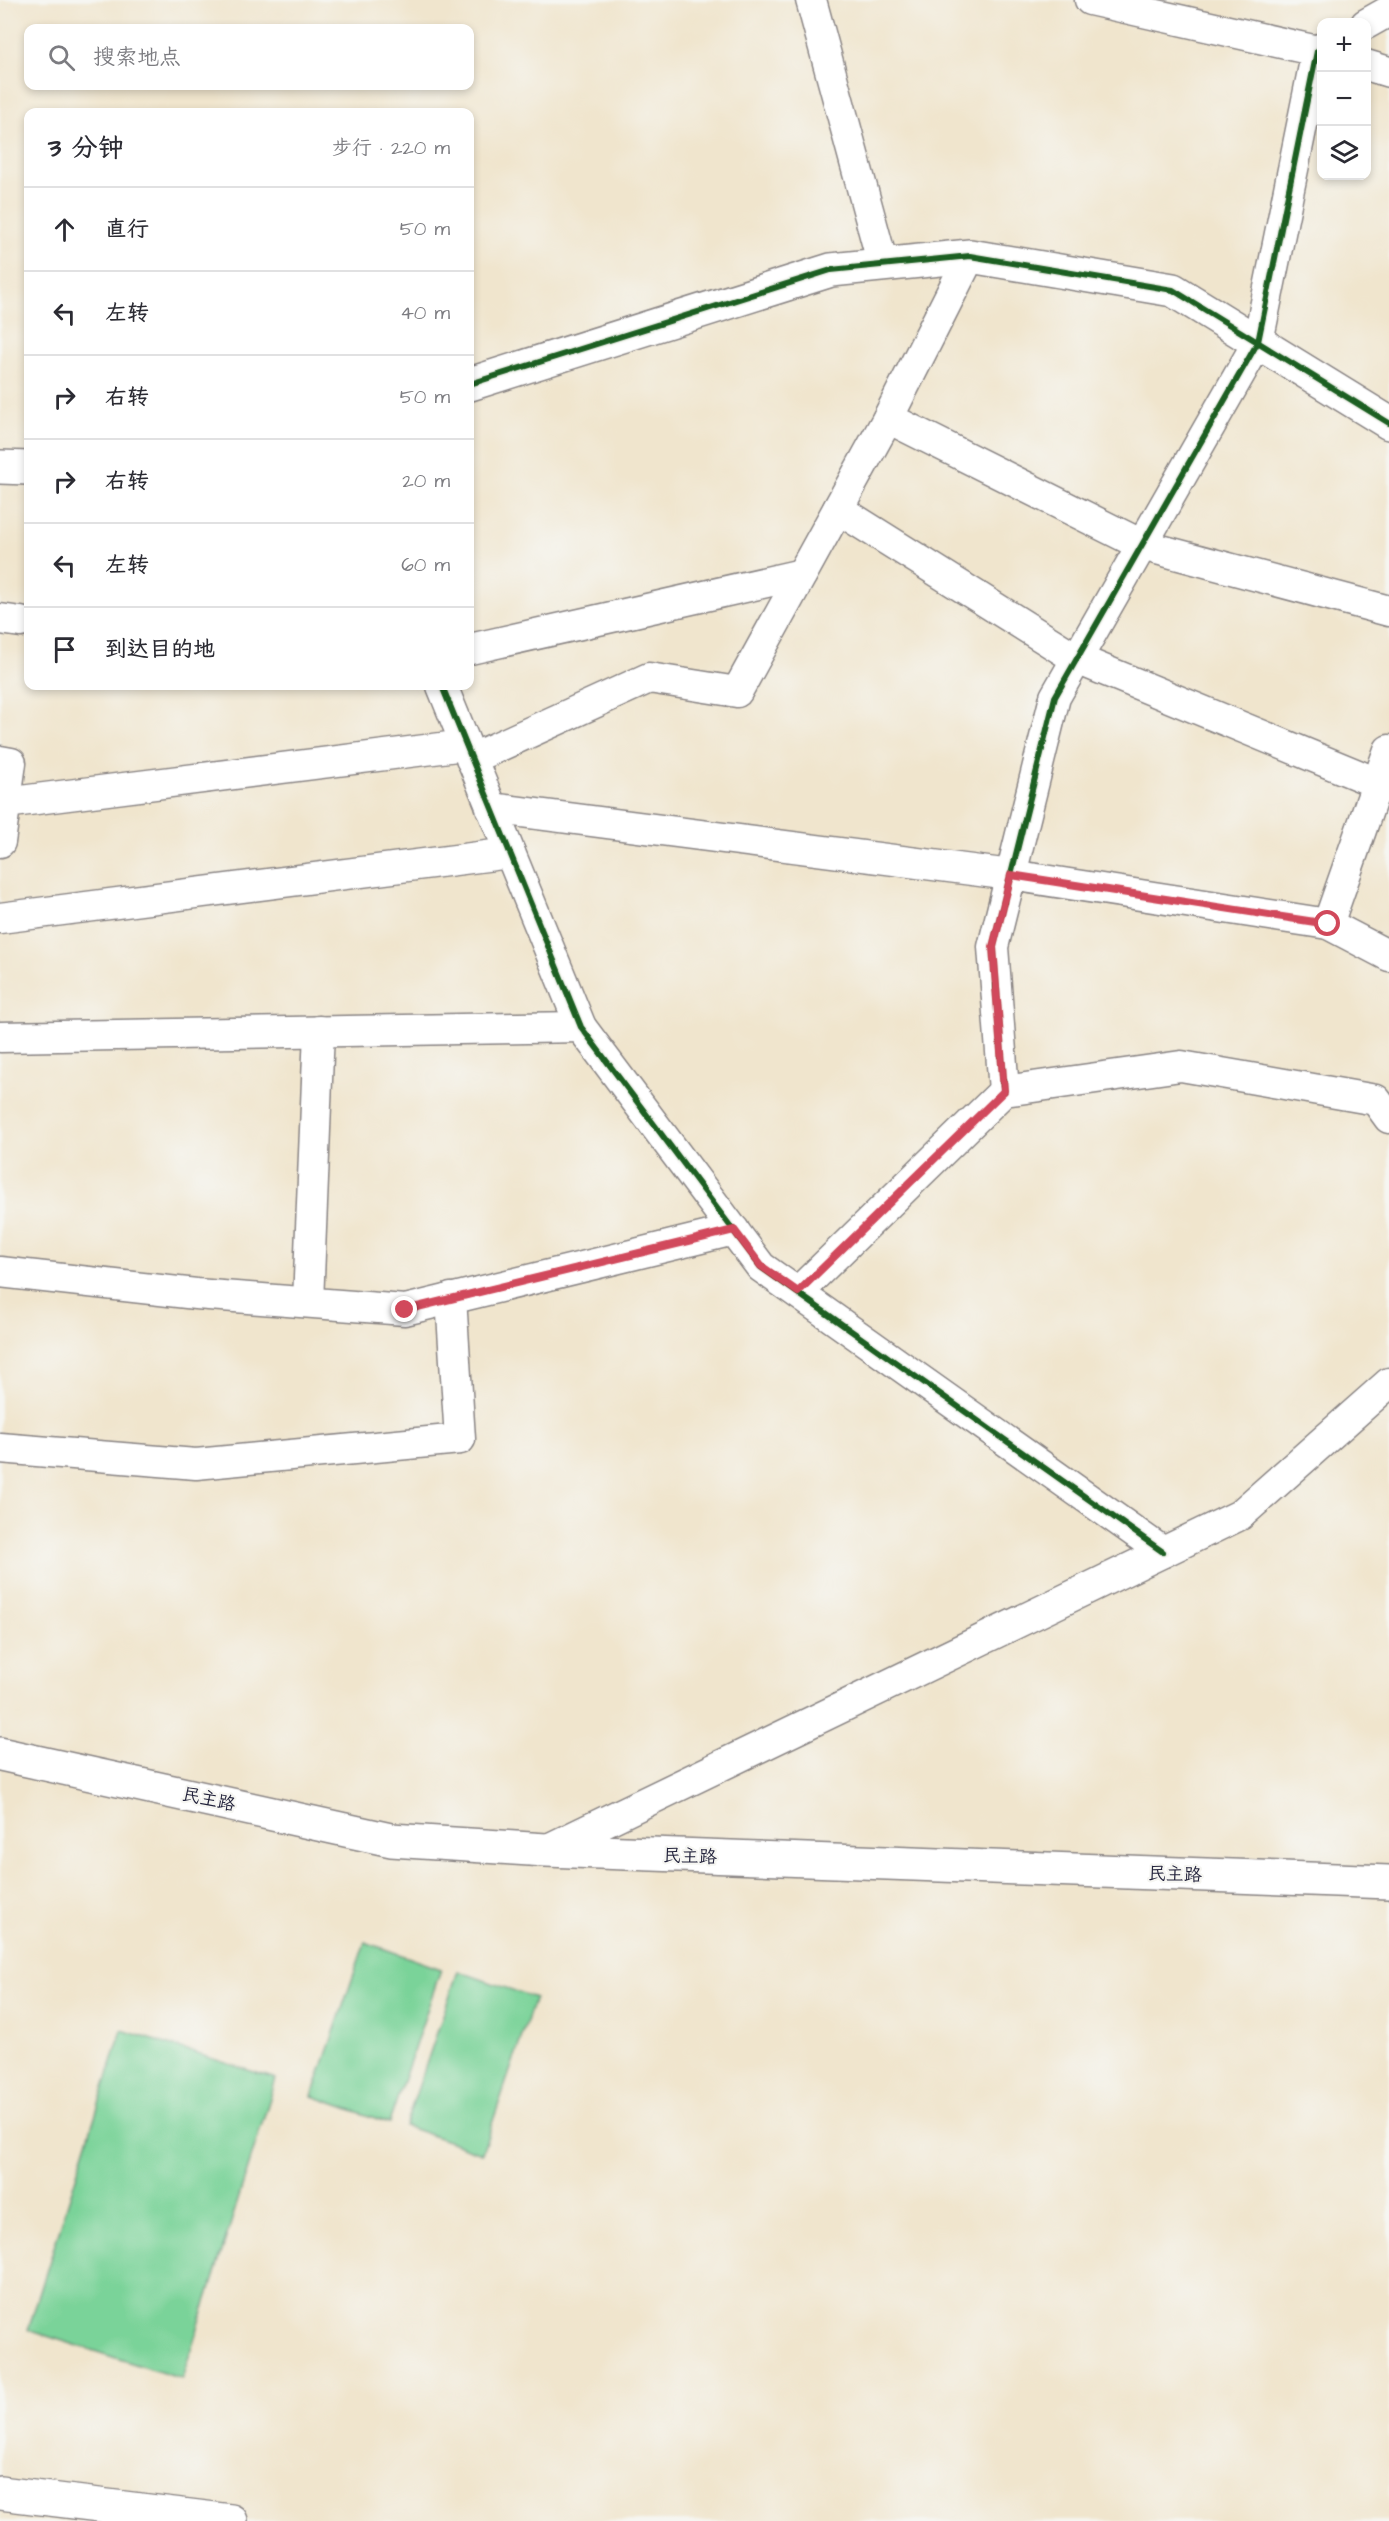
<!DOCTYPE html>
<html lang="zh">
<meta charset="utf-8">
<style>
:root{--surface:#fff;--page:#f2f2f3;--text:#2b2b33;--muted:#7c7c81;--line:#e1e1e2}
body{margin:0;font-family:"Architects Daughter","LXGW WenKai TC",sans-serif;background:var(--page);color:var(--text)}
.controls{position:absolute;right:18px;top:18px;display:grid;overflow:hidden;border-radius:12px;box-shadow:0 3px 9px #0003}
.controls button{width:54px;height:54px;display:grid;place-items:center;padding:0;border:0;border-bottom:2px solid var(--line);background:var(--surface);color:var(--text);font:30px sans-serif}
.stop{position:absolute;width:18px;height:18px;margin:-14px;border:4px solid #d1495b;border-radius:50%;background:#fff}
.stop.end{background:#d1495b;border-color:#fff;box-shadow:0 2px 6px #0008}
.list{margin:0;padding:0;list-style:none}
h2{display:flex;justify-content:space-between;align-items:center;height:78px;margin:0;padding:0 24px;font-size:26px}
h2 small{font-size:20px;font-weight:400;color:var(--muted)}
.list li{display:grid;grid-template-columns:39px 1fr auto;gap:18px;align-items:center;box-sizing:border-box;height:84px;padding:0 24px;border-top:2px solid var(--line)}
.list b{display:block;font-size:22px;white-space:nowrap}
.list em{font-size:20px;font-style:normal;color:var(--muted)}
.icon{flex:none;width:33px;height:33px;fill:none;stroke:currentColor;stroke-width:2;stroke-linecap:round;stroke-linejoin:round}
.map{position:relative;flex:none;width:1389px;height:2521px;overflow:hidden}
.search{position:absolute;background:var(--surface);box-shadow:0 3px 9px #0003;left:24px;top:24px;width:450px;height:66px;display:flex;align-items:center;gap:15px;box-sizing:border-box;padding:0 21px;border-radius:12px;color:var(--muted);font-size:22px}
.panel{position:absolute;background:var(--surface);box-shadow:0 3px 9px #0003;left:24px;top:108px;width:450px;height:582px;border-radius:12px}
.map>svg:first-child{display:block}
.green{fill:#7ad399;stroke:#4e7a6a;stroke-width:1.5}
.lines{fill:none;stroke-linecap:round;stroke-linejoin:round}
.street-casing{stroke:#898484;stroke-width:33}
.secondary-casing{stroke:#898484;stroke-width:36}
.highway-casing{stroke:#898484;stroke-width:36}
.street{stroke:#fff;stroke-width:30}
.secondary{stroke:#fff;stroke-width:33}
.highway{stroke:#fff;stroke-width:33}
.cycleway-casing{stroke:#f6f6f2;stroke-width:10}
.cycleway{stroke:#1b5e20;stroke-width:6}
.route{stroke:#d1495b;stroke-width:8}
.labels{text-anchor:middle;stroke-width:4.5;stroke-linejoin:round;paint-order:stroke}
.street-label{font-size:18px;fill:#22223b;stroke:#f6f6f2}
</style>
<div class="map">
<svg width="1389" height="2521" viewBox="0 0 1389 2521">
<rect width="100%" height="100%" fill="#f6f6f2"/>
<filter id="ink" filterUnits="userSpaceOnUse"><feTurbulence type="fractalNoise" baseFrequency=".0167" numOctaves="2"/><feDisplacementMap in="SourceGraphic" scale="12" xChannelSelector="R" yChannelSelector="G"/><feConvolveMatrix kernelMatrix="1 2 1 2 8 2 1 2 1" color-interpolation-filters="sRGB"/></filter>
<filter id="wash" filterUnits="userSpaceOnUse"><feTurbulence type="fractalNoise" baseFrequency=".008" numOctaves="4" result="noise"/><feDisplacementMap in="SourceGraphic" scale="24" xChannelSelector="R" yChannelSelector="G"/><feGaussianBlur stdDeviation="1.35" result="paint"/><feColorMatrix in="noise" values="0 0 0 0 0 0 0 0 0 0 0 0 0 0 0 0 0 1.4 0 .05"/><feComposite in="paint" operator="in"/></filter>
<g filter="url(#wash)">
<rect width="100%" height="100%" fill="#f0e5cd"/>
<g class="green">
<polygon points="365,1942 441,1969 389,2123 312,2096"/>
<polygon points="458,1971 535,1998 482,2153 405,2126"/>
<polygon points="122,2030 276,2079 182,2379 28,2330"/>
</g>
</g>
<g filter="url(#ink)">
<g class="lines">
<g class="street-casing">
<g id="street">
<polyline points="811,0 883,265"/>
<polyline points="1090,0 1322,52"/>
<polyline points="1366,24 1389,11"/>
<polyline points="1366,65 1389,72"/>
<polyline points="888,418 1142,545 1389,611"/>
<polyline points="838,509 1077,659 1389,788"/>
<polyline points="0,619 21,622"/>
<polyline points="470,649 802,574"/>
<polyline points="442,686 581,1027 761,1267 1163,1552"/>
<polyline points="471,759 649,678 737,692 888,418 970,256"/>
<polyline points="0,761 11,763 0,842"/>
<polyline points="5,803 465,745"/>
<polyline points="491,808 1011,875 1328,924 1389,956"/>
<polyline points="0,918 510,853"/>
<polyline points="1328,924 1389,750"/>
<polyline points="0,1037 581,1027"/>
<polyline points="1004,1091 993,947 1055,697 1258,342 1317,51 1322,48"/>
<polyline points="0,1272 196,1294 405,1310 734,1230"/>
<polyline points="798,1292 1004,1091 1181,1066 1376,1100 1389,1118"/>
<polyline points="308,1302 319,1031"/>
<polyline points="0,1448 196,1464 460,1439 451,1298"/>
<polyline points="546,1850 1240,1515 1389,1383"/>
</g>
</g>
<g class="secondary-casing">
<g id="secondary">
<polyline points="470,384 831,270 970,256 1173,290 1389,423"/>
<polyline points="0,467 28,468"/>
<polyline points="0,2493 231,2521"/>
</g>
</g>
<g class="highway-casing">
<polyline id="highway" points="0,1754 391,1840 546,1850 1389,1882"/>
</g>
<use href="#street" class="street"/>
<use href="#secondary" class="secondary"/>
<use href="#highway" class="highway"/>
<g class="cycleway-casing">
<g id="cycleway">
<polyline points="470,384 831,270 970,256 1173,290 1389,423"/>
<polyline points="442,686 581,1027 761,1267 1163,1552"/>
<polyline points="1004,1091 993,947 1055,697 1258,342 1317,51 1322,48"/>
</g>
</g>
<use href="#cycleway" class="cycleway"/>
</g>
</g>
<g class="lines" filter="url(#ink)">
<polyline class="route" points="405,1310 734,1230 761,1266 798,1292 1004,1091 993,947 1011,875 1328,924"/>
</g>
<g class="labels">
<g class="street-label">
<text transform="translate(209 1799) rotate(12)" y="6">民主路</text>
<text transform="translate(690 1856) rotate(2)" y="6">民主路</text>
<text transform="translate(1175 1874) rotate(2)" y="6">民主路</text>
</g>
</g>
</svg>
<div class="controls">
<button>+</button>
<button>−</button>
<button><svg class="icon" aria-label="layers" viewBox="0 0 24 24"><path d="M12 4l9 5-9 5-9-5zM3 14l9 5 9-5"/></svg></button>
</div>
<div class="stop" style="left:1328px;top:924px"></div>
<div class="stop end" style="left:405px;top:1310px"></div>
<div class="search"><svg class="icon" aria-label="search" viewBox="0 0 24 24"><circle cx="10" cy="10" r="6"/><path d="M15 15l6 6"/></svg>搜索地点</div>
<section class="panel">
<h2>3 分钟<small>步行 · 220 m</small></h2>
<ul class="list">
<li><svg class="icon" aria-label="ahead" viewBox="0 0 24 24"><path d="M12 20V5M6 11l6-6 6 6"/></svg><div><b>直行</b></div><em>50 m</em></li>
<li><svg class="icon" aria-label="left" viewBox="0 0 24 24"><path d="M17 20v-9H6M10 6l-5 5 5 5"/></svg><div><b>左转</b></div><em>40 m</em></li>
<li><svg class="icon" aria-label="right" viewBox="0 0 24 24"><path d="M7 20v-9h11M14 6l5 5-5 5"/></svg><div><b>右转</b></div><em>50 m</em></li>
<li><svg class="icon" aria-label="right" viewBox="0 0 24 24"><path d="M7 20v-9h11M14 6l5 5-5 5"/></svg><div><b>右转</b></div><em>20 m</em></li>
<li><svg class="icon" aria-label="left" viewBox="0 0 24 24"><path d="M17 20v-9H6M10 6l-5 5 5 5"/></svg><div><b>左转</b></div><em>60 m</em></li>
<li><svg class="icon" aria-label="arrive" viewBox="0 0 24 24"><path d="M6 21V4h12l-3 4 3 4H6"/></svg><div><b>到达目的地</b></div></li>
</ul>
</section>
</div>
